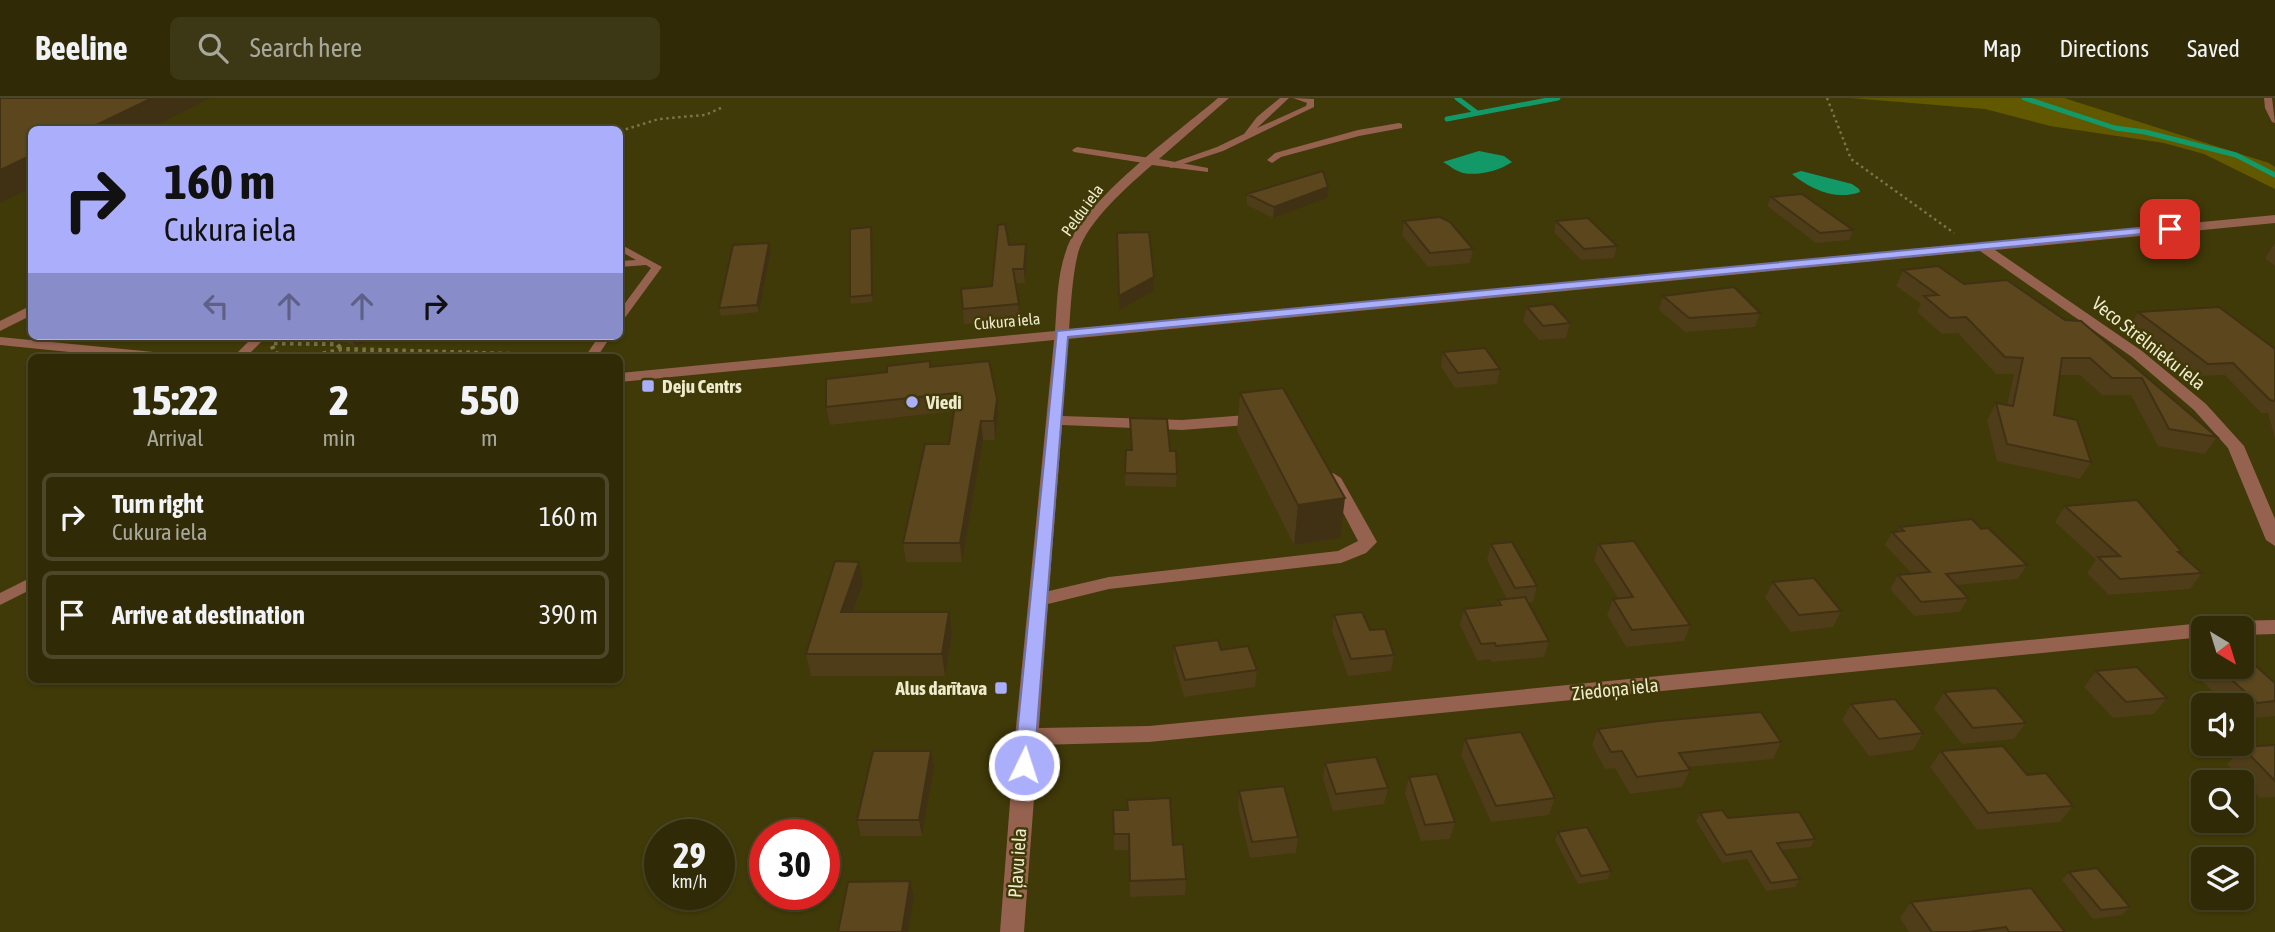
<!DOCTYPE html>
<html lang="en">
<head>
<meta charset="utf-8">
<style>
	body { margin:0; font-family:"Asap Condensed",sans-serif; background:#3c3714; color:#f1f3f6; height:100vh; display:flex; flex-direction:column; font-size:26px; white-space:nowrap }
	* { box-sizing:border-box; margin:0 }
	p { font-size:23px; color:#a8a79b }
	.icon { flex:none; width:38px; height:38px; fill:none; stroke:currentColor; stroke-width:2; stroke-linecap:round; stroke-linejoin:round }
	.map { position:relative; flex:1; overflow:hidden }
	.sheet { position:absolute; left:28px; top:256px; width:595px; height:329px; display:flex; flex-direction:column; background:#302b06; border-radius:10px; box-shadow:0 2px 5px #0004,0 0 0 2px #4b4728 }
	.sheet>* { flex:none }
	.guide { position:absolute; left:28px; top:28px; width:595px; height:214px; border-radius:10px; box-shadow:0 2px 5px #0004,0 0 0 2px #4b4728; background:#abaffb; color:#111; overflow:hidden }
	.needle { width:46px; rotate:142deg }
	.tools { position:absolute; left:2191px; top:518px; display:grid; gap:14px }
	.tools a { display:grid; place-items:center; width:63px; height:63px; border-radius:10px; background:#302b06; box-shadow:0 2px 5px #0004,0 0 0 2px #4b4728; font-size:35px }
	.speed { position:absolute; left:644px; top:721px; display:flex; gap:14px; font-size:35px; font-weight:700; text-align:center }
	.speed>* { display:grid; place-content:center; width:91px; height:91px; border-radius:50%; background:#302b06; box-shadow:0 2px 5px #0004,0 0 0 2px #4b4728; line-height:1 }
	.speed small { font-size:18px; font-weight:400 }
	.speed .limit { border:10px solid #d22; background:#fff; color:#111 }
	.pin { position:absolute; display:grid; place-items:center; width:60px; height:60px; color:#fff; margin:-30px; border-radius:14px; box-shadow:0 4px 10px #0006 }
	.me { position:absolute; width:77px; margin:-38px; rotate:4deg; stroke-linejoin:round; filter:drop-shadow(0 0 5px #0008) }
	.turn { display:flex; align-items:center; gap:24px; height:147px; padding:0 21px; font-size:32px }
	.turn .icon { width:91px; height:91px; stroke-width:2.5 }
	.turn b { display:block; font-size:49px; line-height:60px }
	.lanes { display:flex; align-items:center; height:66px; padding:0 21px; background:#0003; justify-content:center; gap:35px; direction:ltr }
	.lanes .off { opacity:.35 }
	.eta { display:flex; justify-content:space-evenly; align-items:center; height:119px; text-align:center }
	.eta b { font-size:42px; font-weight:800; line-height:49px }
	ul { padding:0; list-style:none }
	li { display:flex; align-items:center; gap:21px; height:88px; margin:0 14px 10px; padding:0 7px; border:4px solid #4b4728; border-radius:10px }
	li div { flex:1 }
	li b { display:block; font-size:26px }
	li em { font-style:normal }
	header { display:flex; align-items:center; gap:42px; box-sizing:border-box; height:98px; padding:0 35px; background:#302b06; border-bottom:2px solid #4b4728 }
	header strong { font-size:33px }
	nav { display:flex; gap:38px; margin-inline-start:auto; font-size:24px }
	.search { width:490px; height:63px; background:#3c3714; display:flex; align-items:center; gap:18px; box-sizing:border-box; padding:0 24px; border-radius:10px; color:#a8a79b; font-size:26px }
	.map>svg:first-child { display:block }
	.green { fill:#625800 }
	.water { fill:#139868 }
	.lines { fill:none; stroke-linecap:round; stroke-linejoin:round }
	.stream { stroke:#139868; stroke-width:5 }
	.path-far1 { stroke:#7a7449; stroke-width:2.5; stroke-dasharray:2.5 3.5; stroke-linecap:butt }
	.path { stroke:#7a7449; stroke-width:4.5; stroke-dasharray:3.5 4.5; stroke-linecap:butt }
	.lane { fill:#95624f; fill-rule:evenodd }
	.street { fill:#95624f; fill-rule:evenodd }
	.wall { fill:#4f3c19 }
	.shaded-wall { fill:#403114 }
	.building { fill:#5c461d; stroke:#403114; stroke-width:2 }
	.route { fill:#abaffb; stroke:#6f72a3; stroke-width:2 }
	.poi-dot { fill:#abaffb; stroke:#403908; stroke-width:2.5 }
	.labels { text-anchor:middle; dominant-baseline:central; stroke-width:5; stroke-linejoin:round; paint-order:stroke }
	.far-street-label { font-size:16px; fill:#eeebcc; stroke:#403908 }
	.street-label { font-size:19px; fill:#eeebcc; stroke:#403908 }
	.poi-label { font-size:19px; font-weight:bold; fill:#eeebcc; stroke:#403908; text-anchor:start }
</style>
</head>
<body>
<header>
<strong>Beeline</strong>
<div class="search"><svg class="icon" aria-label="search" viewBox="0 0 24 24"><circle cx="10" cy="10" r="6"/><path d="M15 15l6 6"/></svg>Search here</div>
<nav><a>Map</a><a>Directions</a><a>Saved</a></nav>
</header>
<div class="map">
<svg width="2275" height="834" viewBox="0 0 2275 834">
	<rect width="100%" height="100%" fill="#403908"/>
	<!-- green -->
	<path class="green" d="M1851 0H2064L2269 65 2275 69V91L2204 56 2164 45 2050 28 1985 11Z"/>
	<!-- water -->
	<path class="water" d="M1479 53 1504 58 1512 64C1499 73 1478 78 1463 75 1455 73 1449 67 1443 64Z
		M1801 73 1852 86 1859 91 1860 94C1836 103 1810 91 1792 76Z"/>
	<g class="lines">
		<!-- stream -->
		<path class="stream" d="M1457 0 1477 15
			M2024 0 2115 30 2145 34 2236 57 2275 77
			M1447 21 1558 0"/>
		<!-- path-far1 -->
		<path class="path-far1" d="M1827 0 1851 61 1954 135
			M620 33 659 21 705 17 721 10"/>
		<!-- path -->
		<path class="path" d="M274 245 337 246 341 251
			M272 248 275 255C298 261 319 258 341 251L509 256 519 259"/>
		<!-- lane -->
		<path class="lane" d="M1280 0H1289L1257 30 1306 8 1307 5 1293 0 1314 1V9L1223 53 1171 70 1166 67 1217 49 1244 36 1257 19Z
			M2264 0H2272L2275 25 2272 24 2265 10Z
			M1399 25 1402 26V30L1359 38 1281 59 1272 65 1267 62 1275 55 1358 32Z
			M1077 49 1150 60 1155 63 1150 66 1074 54 1072 52Z
			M620 146 662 169 624 221 620 222V212L651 170 646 167 620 169V163L636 162 620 153Z
			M254 238H267L246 259H233Z
			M599 238H611L597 259H585Z
			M32 479V491L0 507V495Z"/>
		<!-- street -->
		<path class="street" d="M1218 0H1229L1159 61 1208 70V74L1152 67C1128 88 1087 123 1078 155 1072 180 1071 206 1069 232L2275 117V125L1995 152 2142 253 2206 306 2244 348 2275 421V448L2266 442 2228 350 2194 312 2132 259 1980 153 1068 241 1062 318 1182 322 1260 316 1268 321 1260 326 1182 332 1062 327 1049 493 1109 479 1338 453 1358 443 1325 380 1333 375 1341 380 1377 444 1366 455 1341 465 1109 491 1048 506 1039 630 1149 628 2203 525 2212 530H2203V539L1149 644 1038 647 1024 834H1000L1015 639 1054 242 620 284V275L1055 233C1057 207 1057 178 1066 153 1082 103 1177 35 1218 0Z
			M32 207V217L0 233V223Z
			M0 239 164 255 171 259H119L0 247Z
			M2275 522V536L2242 537V530H2219L2222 525 2229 523Z"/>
	</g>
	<!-- wall -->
	<path class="wall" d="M1247 96 1327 100 1273 120 1247 107Z
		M1771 99 1853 132 1849 142 1816 145 1767 108Z
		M1404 123 1473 151 1470 165 1428 169 1402 137Z
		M1556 123 1617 148 1614 160 1581 162 1554 134Z
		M871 129 872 136 873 204 851 206 850 199Z
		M769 145 771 152 759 214 721 218 719 210Z
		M2274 146H2275V168L2265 160Z
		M1009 147 1027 160 1025 185H1015L1020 221 964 226 961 191 992 188Z
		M1903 172 1964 186 2065 222 2081 223 2217 339 2205 356 2158 348 2131 297H2102L2080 277H2060L2054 317 2091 364 2080 381 1997 363 1987 322 1996 305 2007 307 2014 276H1996L1958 235 1942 236 1917 214 1921 206 1896 188Z
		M1663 198 1760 215 1755 229 1685 234 1659 212Z
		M1527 209 1570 225 1566 240 1539 242 1523 223Z
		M2138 214 2275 251V341L2268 315H2261L2225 277 2200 278 2131 226Z
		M288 238H520L514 244 370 238 364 245 355 248 345 244 290 242Z
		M1443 254 1500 271 1497 286 1455 290 1441 269Z
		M930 269 998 319 995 342H983L962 464H906L903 445 949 346 954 313 830 327 826 309Z
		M1240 295 1340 440 1294 447 1237 333Z
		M1130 320 1170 353 1177 376 1176 389 1125 388 1126 352H1131Z
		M2065 408 2182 454 2181 456 2202 475 2190 491 2109 497 2087 475 2096 462 2055 424Z
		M1900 429 1981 431 2027 467 2018 481 1957 487 1968 500 1960 514 1914 518 1890 491 1898 477 1912 476 1885 447 1892 434 1898 433Z
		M1491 446 1537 488 1533 504 1528 505 1549 543 1544 559 1492 564 1490 561 1477 563 1460 527 1464 511 1496 508 1498 502 1507 501 1487 462Z
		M1599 446 1690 527 1684 543 1626 549 1607 517 1613 501 1618 500 1594 462Z
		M1773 484 1841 513 1833 529 1791 534 1765 500Z
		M863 485 853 514 952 536 945 578H811L806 556Z
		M1334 517 1370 532 1394 557 1391 573 1348 578 1332 533Z
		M1174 548 1221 552 1257 572 1255 589 1184 599 1174 564Z
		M2211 569H2242L2275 585V618L2242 621V607H2227L2200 581Z
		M2096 573 2167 600 2154 616 2113 620 2084 589Z
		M1944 594 2026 625 2014 641 1962 646 1934 611Z
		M1851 606 1923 635 1913 652 1869 658 1842 622Z
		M1598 631 1781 644 1773 661 1688 669 1690 672 1682 689 1630 696 1615 670 1605 671 1592 647Z
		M1465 641 1555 700 1549 717 1491 724 1461 657Z
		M2275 647V699L2260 700 2227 666 2242 649Z
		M1941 653 2027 677 2073 708 2060 724 1977 732 1930 669Z
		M1325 665 1388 690 1384 706 1333 713 1323 681Z
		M934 669 922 738H861L857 722Z
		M1409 679 1455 724 1450 741 1421 743 1405 695Z
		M1239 693 1298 739 1296 755 1250 760 1238 710Z
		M1113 712 1173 747 1186 781 1185 797 1130 799 1129 752H1114Z
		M1700 715 1815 741 1811 749 1782 752 1800 781 1795 789 1766 793 1747 761 1722 765 1696 723Z
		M1558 734 1611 773 1608 781 1578 786 1555 742Z
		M2069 774 2130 809 2122 817 2093 821 2062 782Z
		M1911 804 2065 834H1909L1900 820Z"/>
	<!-- shaded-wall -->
	<path class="shaded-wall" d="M152 0H210L147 32H86Z
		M32 57V89L0 105V72Z
		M1328 89 1327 100 1273 120 1274 109Z
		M871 129 872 136 873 204 872 197Z
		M769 145 771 152 759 214 757 207Z
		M1026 146 1027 160 1025 185 1024 171Z
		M1154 179 1153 193 1119 212V198Z
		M350 238H370L364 245 355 248Z
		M512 238H520L514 244Z
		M997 301 998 319 995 342 994 323Z
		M981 323 983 342 962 464 960 445Z
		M1345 400 1340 440 1294 447 1298 407Z
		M859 464 863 485 845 536 841 514Z
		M949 514 952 536 945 578 942 556Z
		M931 653 934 669 922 738 919 722Z
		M910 783 914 799 908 834H902Z"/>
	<!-- building -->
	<path class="building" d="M0 0H152L86 32H32V57L0 72Z
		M1323 73 1328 89 1274 109 1247 96Z
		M1802 96 1853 132 1820 135 1771 99Z
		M1440 119 1450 124 1473 151 1430 155 1404 123Z
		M1588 120 1617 148 1584 151 1556 123Z
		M1005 126 1009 147 1026 146 1024 171H1013L1019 206 963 211 961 191 992 188 998 127Z
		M871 129 872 197 850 199V131Z
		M1149 134 1154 179 1119 198 1117 135Z
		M769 145 757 207 719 210 733 147Z
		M1938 168 1964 186 2007 182 2065 222 2081 223 2217 339 2169 331 2142 280H2112L2090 260H2062L2054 317 2077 322 2091 364 2007 346 1996 305 2013 308 2023 260 2005 259 1966 219 1950 220 1924 198 1938 197 1903 172Z
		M1734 189 1760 215 1689 220 1663 198Z
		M1553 206 1570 225 1543 228 1527 209Z
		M2219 209 2275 251V303L2270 302 2233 265 2208 266 2138 214Z
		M1485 250 1500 271 1458 275 1443 254Z
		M930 263V269L989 263 997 301 994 323H981L960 445H903L925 346H949L957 295 826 309V281L887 274V268Z
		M1283 290 1345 400 1298 407 1240 295Z
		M1130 320 1167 321 1170 353H1176L1177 376 1125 375 1126 352H1132Z
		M2137 402 2182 454H2178L2202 475 2120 481 2098 459 2120 458 2065 408Z
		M1972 421 1981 431 1988 430 2027 467 1946 476 1968 500 1921 504 1898 477 1930 474 1892 434 1904 433 1900 429Z
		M1634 443 1690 527 1632 532 1613 501 1633 499 1599 446Z
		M1512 444 1537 488 1515 490 1491 446Z
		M835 463 859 464 841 514H949L942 556H806Z
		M1814 480 1841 513 1799 517 1773 484Z
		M1525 499 1549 543 1496 548 1495 545 1481 546 1464 511 1501 507 1498 502Z
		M1362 514 1370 532 1385 531 1394 557 1351 561 1334 517Z
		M1218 542 1221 552 1248 548 1257 572 1185 582 1174 548Z
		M2242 562H2249L2275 585V603L2257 605 2218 569H2242Z
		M2137 569 2167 600 2126 604 2096 573Z
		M1996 590 2026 625 1973 630 1944 594Z
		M1895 601 1923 635 1879 641 1851 606Z
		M1761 614 1781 644 1679 655 1690 672 1637 679 1622 653 1611 654 1598 631 1659 623Z
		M1521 634 1555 700 1496 708 1465 641Z
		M2275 647V683L2242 649Z
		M2003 648 2027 677 2046 675 2073 708 1988 715 1941 653Z
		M873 653H931L919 722H857Z
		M1376 659 1388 690 1336 696 1325 665Z
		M1437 676 1455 724 1425 727 1409 679Z
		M1284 688 1298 739 1252 744 1239 693Z
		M1170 700 1173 747 1183 746 1186 781 1130 783 1129 736H1114L1113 712H1128L1127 702Z
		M1722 712 1728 720 1799 714 1815 741 1777 745 1800 781 1771 785 1751 753 1726 757 1700 715Z
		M1587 729 1611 773 1581 778 1558 734Z
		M2097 770 2130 809 2101 812 2069 774Z
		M910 783 902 834H838L848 784Z
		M2031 790 2065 834H2009L2006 829 1968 834H1932L1911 804Z"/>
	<!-- route -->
	<path class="route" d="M2170 127 2174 128V133L1068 239 1034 667 1031 673 1024 675 1017 673 1014 667 1057 233Z"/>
	<!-- markers -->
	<g class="poi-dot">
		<rect x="641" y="281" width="14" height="14" rx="3.5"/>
		<circle cx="912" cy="304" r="7"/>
		<rect x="994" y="583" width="14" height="14" rx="3.5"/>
	</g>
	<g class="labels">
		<!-- far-street labels -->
		<g class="far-street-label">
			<text transform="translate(1082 112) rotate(-54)">Peldu iela</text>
			<text transform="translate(1007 223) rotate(-5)">Cukura iela</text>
		</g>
		<!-- street labels -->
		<g class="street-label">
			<text transform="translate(2149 245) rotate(38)">Veco Strēlnieku iela</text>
			<text transform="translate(1615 591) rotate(-6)">Ziedoņa iela</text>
			<text transform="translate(1017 765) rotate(-86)">Pļavu iela</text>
		</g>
		<!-- poi labels -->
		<g class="poi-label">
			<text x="662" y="288">Deju Centrs</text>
			<text x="926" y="304">Viedi</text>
			<text x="987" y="590" text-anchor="end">Alus darītava</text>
		</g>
	</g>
</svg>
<div class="tools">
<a><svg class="needle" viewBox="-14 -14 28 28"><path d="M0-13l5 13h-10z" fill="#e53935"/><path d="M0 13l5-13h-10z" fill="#a8a79b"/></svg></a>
<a><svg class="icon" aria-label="sound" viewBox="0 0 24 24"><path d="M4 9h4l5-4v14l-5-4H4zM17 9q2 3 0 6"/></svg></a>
<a><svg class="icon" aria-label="search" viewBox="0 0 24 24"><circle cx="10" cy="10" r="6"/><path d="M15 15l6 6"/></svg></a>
<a><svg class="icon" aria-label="layers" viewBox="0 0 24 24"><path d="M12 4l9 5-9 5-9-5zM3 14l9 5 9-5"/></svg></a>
</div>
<div class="speed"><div>29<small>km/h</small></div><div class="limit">30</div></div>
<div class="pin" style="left:2170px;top:131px;background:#d93025"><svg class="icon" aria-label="arrive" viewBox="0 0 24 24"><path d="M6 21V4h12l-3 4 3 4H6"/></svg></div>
<svg class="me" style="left:1024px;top:667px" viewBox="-20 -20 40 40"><circle r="17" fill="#abaffb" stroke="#fff" stroke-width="3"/><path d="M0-11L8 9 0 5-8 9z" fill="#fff"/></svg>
<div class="guide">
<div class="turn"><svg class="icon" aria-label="right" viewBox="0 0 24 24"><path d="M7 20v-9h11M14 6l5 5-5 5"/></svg><div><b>160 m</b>Cukura iela</div></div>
<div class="lanes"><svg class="icon off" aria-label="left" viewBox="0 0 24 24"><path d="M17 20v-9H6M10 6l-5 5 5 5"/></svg><svg class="icon off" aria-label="ahead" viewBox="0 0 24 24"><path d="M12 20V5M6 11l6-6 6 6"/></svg><svg class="icon off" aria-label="ahead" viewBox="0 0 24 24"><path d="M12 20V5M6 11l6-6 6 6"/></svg><svg class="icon" aria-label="right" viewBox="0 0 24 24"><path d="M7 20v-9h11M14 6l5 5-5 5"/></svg></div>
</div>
<section class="sheet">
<div class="eta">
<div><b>15:22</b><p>Arrival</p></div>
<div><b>2</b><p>min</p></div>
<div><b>550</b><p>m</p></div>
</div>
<ul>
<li><svg class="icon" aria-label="right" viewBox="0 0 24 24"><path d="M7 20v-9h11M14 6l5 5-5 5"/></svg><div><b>Turn right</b><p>Cukura iela</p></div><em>160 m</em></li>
<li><svg class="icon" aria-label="arrive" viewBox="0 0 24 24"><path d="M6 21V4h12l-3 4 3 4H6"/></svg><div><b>Arrive at destination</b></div><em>390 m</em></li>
</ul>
</section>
</div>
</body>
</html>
